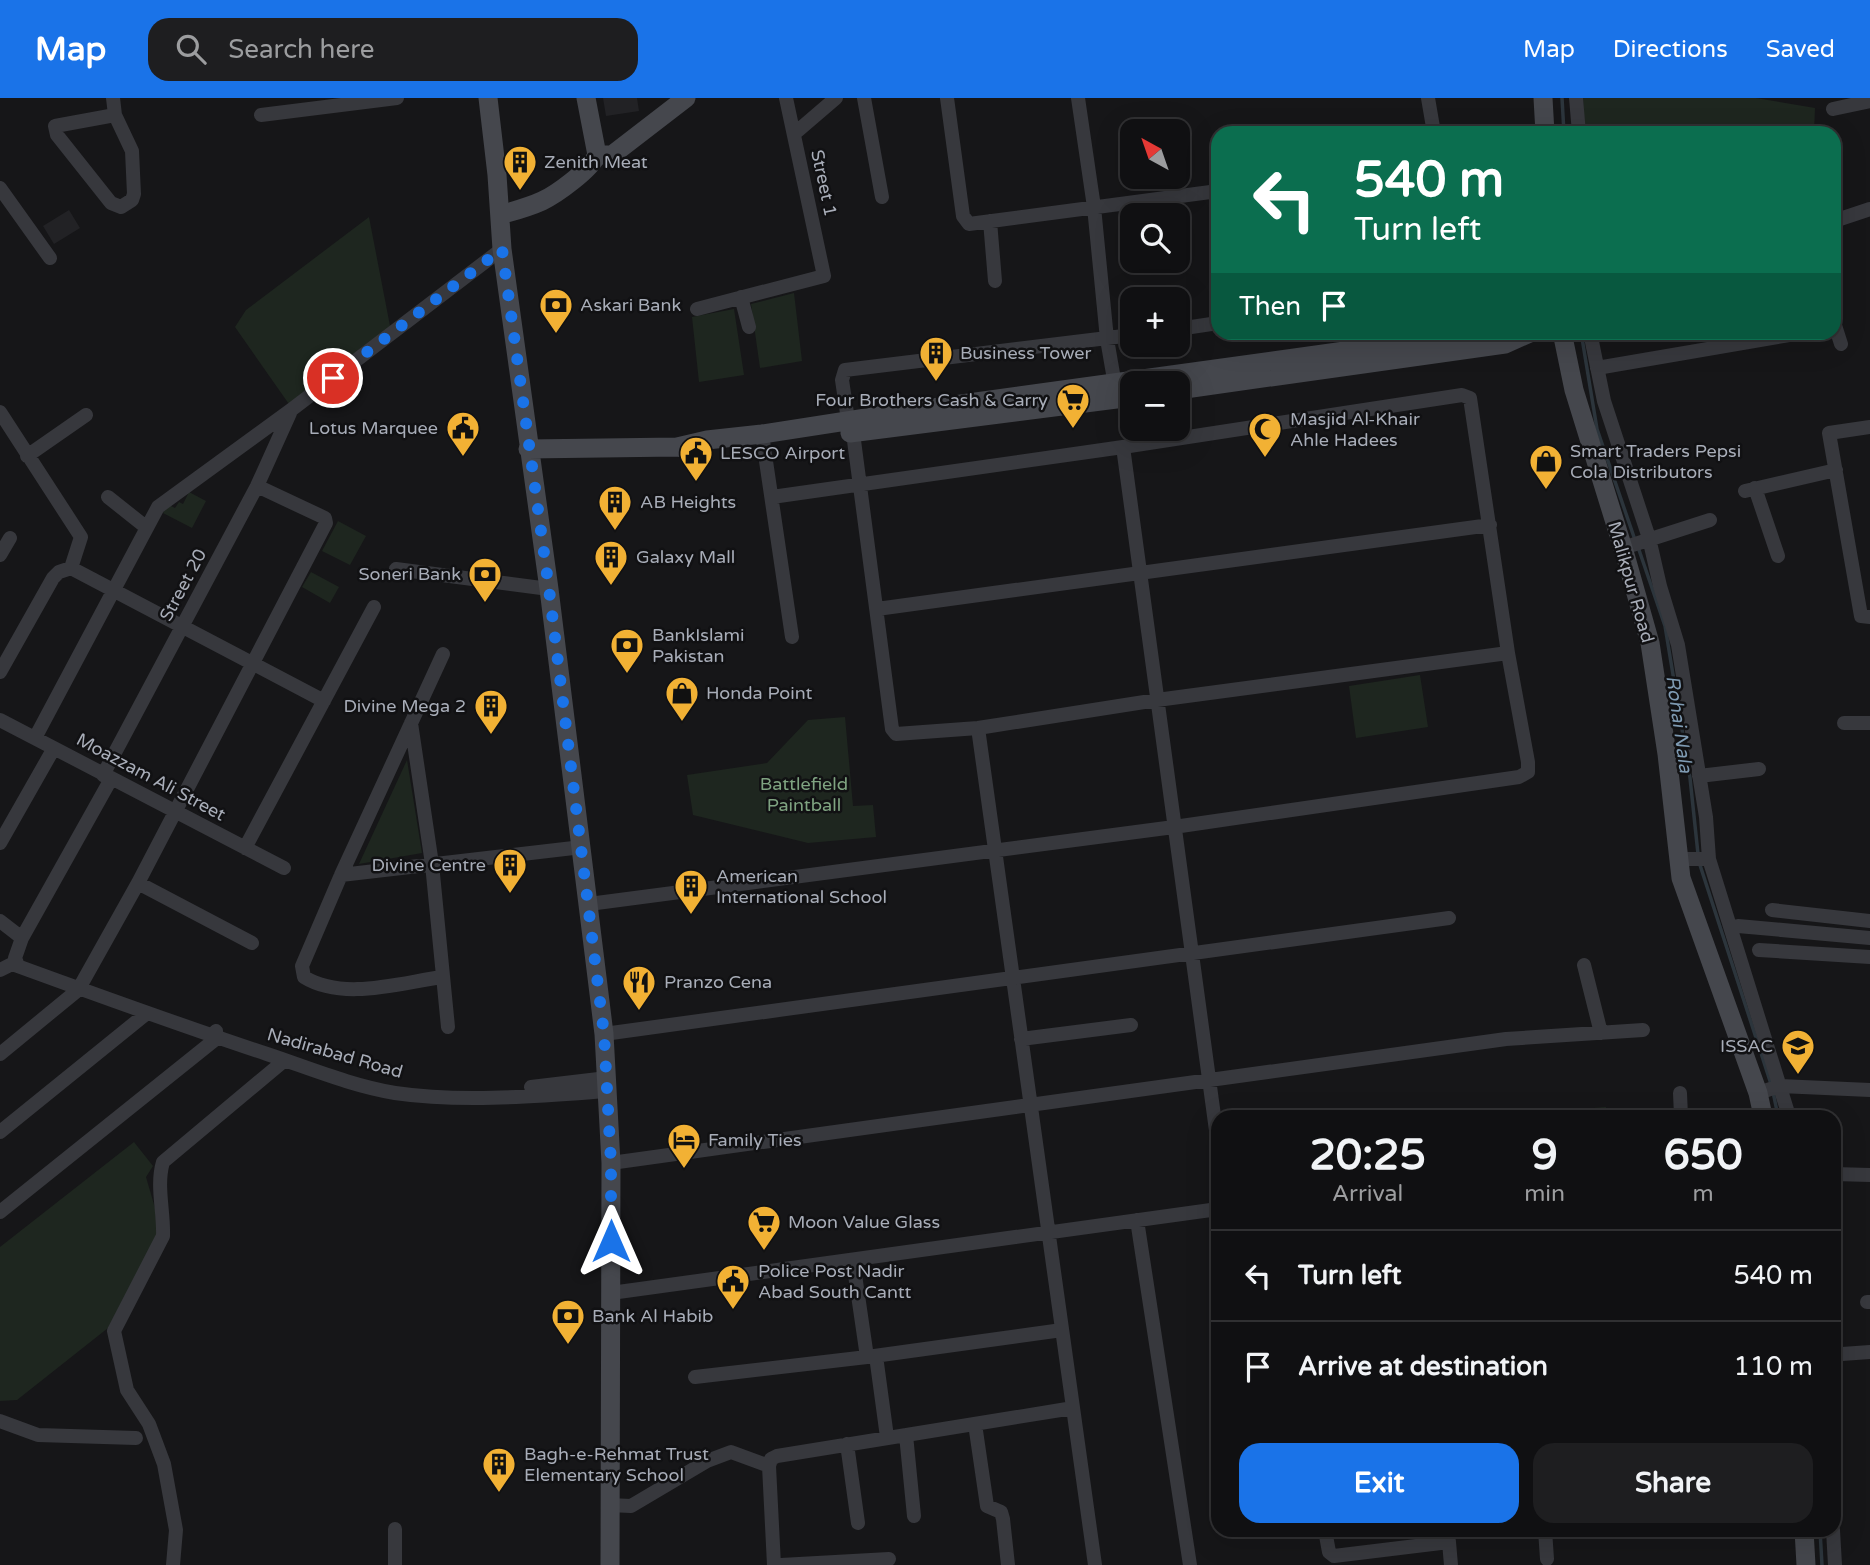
<!DOCTYPE html>
<html lang="en">
<head>
<meta charset="utf-8">
<style>
	body { margin:0; font-family:"Varela Round",sans-serif; background:#1e1e20; color:#f1f3f6; height:100vh; display:flex; flex-direction:column; font-size:26px; white-space:nowrap }
	* { box-sizing:border-box; margin:0 }
	p { font-size:23px; color:#9c9d9f }
	.icon { flex:none; width:38px; height:38px; fill:none; stroke:currentColor; stroke-width:2; stroke-linecap:round; stroke-linejoin:round }
	.map { position:relative; flex:1; overflow:hidden }
	.side { position:absolute; left:1211px; top:1012px; width:630px; height:427px; display:flex; flex-direction:column; background:#101012; border-radius:21px; box-shadow:0 7px 28px #0002,0 0 0 2px #303032 }
	.side>* { flex:none }
	.hud { position:absolute; left:1211px; top:28px; width:630px; height:214px; border-radius:21px; box-shadow:0 7px 28px #0002,0 0 0 2px #303032; background:#0b6e4f; color:#fff; overflow:hidden }
	.needle { width:46px; rotate:320deg }
	.tools { position:absolute; left:1120px; top:21px; display:grid; gap:14px }
	.tools a { display:grid; place-items:center; width:70px; height:70px; border-radius:14px; background:#101012; box-shadow:0 7px 28px #0002,0 0 0 2px #303032; font-size:35px }
	.pin { position:absolute; display:grid; place-items:center; width:60px; height:60px; color:#fff; margin:-30px; border:4px solid #fff; border-radius:50%; box-shadow:0 2px 7px #0007 }
	.me { position:absolute; width:77px; margin:-38px; rotate:0deg; stroke-linejoin:round; filter:drop-shadow(0 0 5px #0008) }
	.turn { display:flex; align-items:center; gap:24px; height:147px; padding:0 28px; font-size:32px }
	.turn .icon { width:91px; height:91px; stroke-width:2.5 }
	.turn b { display:block; font-size:49px; line-height:60px }
	.then { display:flex; align-items:center; height:66px; padding:0 28px; background:#0003; gap:14px; font-size:26px }
	.eta { display:flex; justify-content:space-evenly; align-items:center; height:119px; text-align:center }
	.eta b { font-size:42px; font-weight:700; line-height:49px }
	.primary-button { display:flex; gap:14px; margin-top:auto; padding:14px 28px }
	.primary-button a { flex:1; height:80px; border-radius:21px; background:#1a73e8; color:#fff; font-size:28px; font-weight:700; line-height:80px; text-align:center }
	.primary-button a+a { background:#1e1e20; color:#f1f3f6 }
	ul { padding:0; list-style:none }
	li { display:flex; align-items:center; gap:21px; height:91px; padding:0 28px; border-top:2px solid #303032 }
	li div { flex:1 }
	li b { display:block; font-size:26px }
	li em { font-style:normal }
	header { display:flex; align-items:center; gap:42px; box-sizing:border-box; height:98px; padding:0 35px; background:#1a73e8; color:#fff }
	header strong { font-size:33px }
	nav { display:flex; gap:38px; margin-inline-start:auto; font-size:24px }
	.search { width:490px; height:63px; background:#1e1e20; display:flex; align-items:center; gap:18px; box-sizing:border-box; padding:0 24px; border-radius:21px; color:#9c9d9f; font-size:26px }
	.map>svg:first-child { display:block }
	.built { fill:#222225 }
	.green { fill:#1e261f }
	.lines { fill:none; stroke-linecap:round; stroke-linejoin:round }
	.stream { stroke:#2c353c; stroke-width:3.5 }
	.street { stroke:#37383d; stroke-width:14 }
	.secondary { stroke:#45474d; stroke-width:19 }
	.route { stroke:#1a73e8; stroke-width:12; stroke-dasharray:0 21.6 }
	.labels { text-anchor:middle; dominant-baseline:central; stroke-width:5; stroke-linejoin:round; paint-order:stroke }
	.poi-label { font-size:18px; fill:#a8adb8; stroke:#111113; text-anchor:start }
	.street-label { font-size:18px; fill:#a8adb8; stroke:#111113 }
	.park-label { font-size:18px; fill:#7fa381; stroke:#111113 }
	.water-label { font-size:19px; font-style:italic; fill:#7f9bb3; stroke:#111113 }
</style>
</head>
<body>
<header>
<strong>Map</strong>
<div class="search"><svg class="icon" aria-label="search" viewBox="0 0 24 24"><circle cx="10" cy="10" r="6"/><path d="M15 15l6 6"/></svg>Search here</div>
<nav><a>Map</a><a>Directions</a><a>Saved</a></nav>
</header>
<div class="map">
<svg width="1870" height="1467" viewBox="0 0 1870 1467">
	<rect width="100%" height="100%" fill="#161618"/>
	<!-- built -->
	<path class="built" d="M603 0H637L639 13 606 18Z
		M69 112 80 130 54 146 43 128Z"/>
	<!-- green -->
	<path class="green" d="M1583 0H1756L1815 10 1814 35H1585Z
		M369 119 391 233 291 309 235 229 246 212Z
		M794 195 802 263 760 270 751 206Z
		M734 211 744 277 699 284 692 219Z
		M189 394 206 403 192 430 163 415 167 406 175 410 179 404 183 406Z
		M338 423 366 438 350 467 322 453Z
		M311 474 339 489 330 505 302 489Z
		M1420 577 1428 629 1356 640 1349 588Z
		M845 619 853 708 873 707 876 739 808 745 693 717 687 677 767 665 808 622Z
		M407 662 422 755 359 766Z
		M1606 1009 1607 1018H1495Z
		M134 1044 153 1068 146 1079 155 1110 158 1140 108 1230 17 1302 0 1303V1149Z"/>
	<g class="lines">
		<!-- stream -->
		<path class="stream" d="M1562 0 1564 35
			M1581 234 1597 331 1635 442
			M1638 449 1665 528 1690 680 1698 756
			M1699 764 1771 986
			M1773 994 1778 1018
			M1820 1432 1822 1467"/>
		<!-- street -->
		<path class="street" d="M113 0 115 17 132 53 134 96 132 102 121 109 111 105 57 37 55 28 115 17
			M864 0 882 99
			M947 0 963 118 969 126 1218 93
			M1078 0 1094 109 1107 241 1116 293
			M1428 0 1434 35
			M1576 0 1579 35
			M1833 11 1870 3
			M261 17 397 0
			M794 36 836 0
			M0 90 50 160
			M990 123 995 183
			M1834 123 1870 111
			M741 199 749 229
			M697 211 824 178 786 0
			M1834 224 1841 246
			M1178 231 1218 225
			M1590 234 1604 303 1649 440 1660 488 1678 547 1706 719 1709 761 1789 1018
			M1597 270 1789 237
			M0 314 81 439 71 470
			M848 322 842 282 845 272 1132 237
			M1870 329 1829 335 1861 518 1870 519
			M853 335 892 631 896 636 978 630 1157 602 1508 555
			M762 336 792 539
			M1123 349 1218 1047
			M27 358 86 317
			M1755 390 1778 458
			M1745 393 1836 372
			M108 399 147 430
			M1623 450 1710 422
			M0 457 10 440
			M396 471 549 491
			M877 511 1490 427
			M0 574 53 480 59 474 71 470 324 603
			M0 622 284 770
			M411 625 432 766 448 929
			M1844 625H1870
			M978 630 1095 1467
			M35 640 158 409 291 312 502 151
			M103 677 257 388 290 315
			M1699 678 1759 671
			M0 745 54 650
			M245 750 374 509
			M1679 761H1709
			M341 777 582 749
			M138 785 252 845
			M589 806 1174 729 1519 679 1528 674V664L1508 555 1470 300 1462 297 1123 349 772 399
			M1772 812 1870 823
			M0 823 22 840 15 860 18 868
			M1738 828 1870 840
			M22 840 111 681
			M1759 852 1870 859
			M1584 867 1601 935
			M0 872 12 866C97 897 182 928 267 956 309 970 352 988 395 995 463 1005 539 998 607 993
			M442 879C399 885 343 903 304 879L302 868 341 777 443 556
			M82 885 138 785 326 425 325 420 257 388
			M604 936 1449 820
			M1021 941 1131 927
			M0 956 78 892
			M531 989 607 980
			M1680 995 1681 1018
			M1758 995 1780 988 1870 992
			M0 1034 147 915
			M611 1065 1506 941 1643 932
			M1834 1076 1870 1077
			M0 1114 217 940 216 933
			M1137 1122 1190 1467
			M853 1163 867 1259
			M611 1195 1218 1111
			M1867 1204H1870
			M1842 1256 1870 1254
			M876 1258 887 1339
			M695 1279 867 1259 1062 1232
			M0 1323 38 1337 136 1340
			M975 1326 987 1408 1001 1414 1003 1421 1008 1467
			M906 1337 914 1418
			M847 1346 858 1425
			M609 1407 631 1408 707 1363 731 1354 769 1368
			M1325 1432 1329 1454 1334 1458 1449 1444 1447 1432
			M1545 1432 1547 1461
			M1833 1432 1835 1467
			M1449 1444 1451 1467
			M173 1467 176 1432 164 1366 149 1326 127 1292 114 1233 163 1138C164 1113 156 1088 163 1064L285 962
			M395 1467V1431
			M774 1467 769 1368 771 1361 777 1358 1073 1310
			M781 1467 889 1461"/>
		<!-- secondary -->
		<path class="secondary" d="M488 0 497 77 502 151 549 491 604 936 611 1065 610 1467
			M586 0 597 57
			M1543 0 1545 35
			M500 117C514 113 529 109 542 103 557 96 591 71 597 57H612L686 0
			M1562 234 1574 292 1626 460 1650 545 1667 656 1681 780 1758 995 1763 1018
			M1178 292 1505 246 1532 234
			M850 335 1132 299
			M677 349 707 342 762 336 911 313 1481 234
			M528 351 677 349 688 351
			M1804 1432 1806 1467"/>
	</g>
	<g class="lines">
		<!-- route -->
		<path class="route" d="M333 280 502 151 549 491 604 936 611 1065V1143"/>
	</g>
	<!-- icons -->
	<defs>
		<symbol id="building-pin" viewBox="-11 -11 22 30"><path d="M0 17L-7.5 6A9.5 9.5 0 1 1 7.5 6Z" fill="#f2b134" stroke="#111113"/><path d="M-4-6H4V6H1V3H-1V6H-4ZM-2.5-4.3h1.7v1.8h-1.7ZM.8-4.3h1.7v1.8H.8ZM-2.5-1h1.7V.8h-1.7ZM.8-1h1.7V.8H.8Z" fill="#111"/></symbol>
		<symbol id="bank-pin" viewBox="-11 -11 22 30"><path d="M0 17L-7.5 6A9.5 9.5 0 1 1 7.5 6Z" fill="#f2b134" stroke="#111113"/><path d="M-6-4H6V4H-6ZM0-2.3a2.3 2.3 0 1 0 0 4.6a2.3 2.3 0 1 0 0-4.6Z" fill="#111"/></symbol>
		<symbol id="supermarket-pin" viewBox="-11 -11 22 30"><path d="M0 17L-7.5 6A9.5 9.5 0 1 1 7.5 6Z" fill="#f2b134" stroke="#111113"/><path d="M-6-5.5h2.5l.6 2H6L4.5 2H-2.5L-4.4-4H-6ZM-1.5 3.2a1.3 1.3 0 1 0 .1 0ZM3 3.2a1.3 1.3 0 1 0 .1 0Z" fill="#111"/></symbol>
		<symbol id="civic-pin" viewBox="-11 -11 22 30"><path d="M0 17L-7.5 6A9.5 9.5 0 1 1 7.5 6Z" fill="#f2b134" stroke="#111113"/><path d="M-.6-6.5H3V-4.5H.6V-3L4-1V1h2V6H-6V1h2V-1L-.6-3ZM-1.2 2.5V6h2.4V2.5Z" fill="#111"/></symbol>
		<symbol id="mosque-pin" viewBox="-11 -11 22 30"><path d="M0 17L-7.5 6A9.5 9.5 0 1 1 7.5 6Z" fill="#f2b134" stroke="#111113"/><path d="M3.5-4.9A6 6 0 1 0 3.5 4.9A5 5 0 1 1 3.5-4.9Z" fill="#111"/></symbol>
		<symbol id="shop-pin" viewBox="-11 -11 22 30"><path d="M0 17L-7.5 6A9.5 9.5 0 1 1 7.5 6Z" fill="#f2b134" stroke="#111113"/><path d="M-5-2.5h2.3a2.7 3.5 0 0 1 5.4 0H5L5.5 6h-11ZM-1.5-2.5h3a1.5 2.3 0 0 0-3 0Z" fill="#111"/></symbol>
		<symbol id="restaurant-pin" viewBox="-11 -11 22 30"><path d="M0 17L-7.5 6A9.5 9.5 0 1 1 7.5 6Z" fill="#f2b134" stroke="#111113"/><path d="M-5-6h1v4h1v-4h1v4h1v-4h1v5L-1.5 .5V6h-2V.5L-5-1ZM5-6V6H3V1.5H1.5Q1.5-4 5-6Z" fill="#111"/></symbol>
		<symbol id="school-pin" viewBox="-11 -11 22 30"><path d="M0 17L-7.5 6A9.5 9.5 0 1 1 7.5 6Z" fill="#f2b134" stroke="#111113"/><path d="M0-5L7-2L0 1L-7-2ZM-4 1L0 2.5L4 1V4Q0 6-4 4Z" fill="#111"/></symbol>
		<symbol id="hotel-pin" viewBox="-11 -11 22 30"><path d="M0 17L-7.5 6A9.5 9.5 0 1 1 7.5 6Z" fill="#f2b134" stroke="#111113"/><path d="M-6-4.5h1.5V1H6V5H4.5V3h-9V5H-6ZM-4 0a1.8 1.8 0 1 1 3.6 0ZM.5 0V-2.5h3Q6-2.5 6 0Z" fill="#111"/></symbol>
	</defs>
	<g fill-rule="evenodd">
		<use href="#building-pin" x="501" y="45" width="38" height="52"/>
		<use href="#bank-pin" x="537" y="188" width="38" height="52"/>
		<use href="#building-pin" x="917" y="236" width="38" height="52"/>
		<use href="#supermarket-pin" x="1054" y="283" width="38" height="52"/>
		<use href="#civic-pin" x="444" y="311" width="38" height="52"/>
		<use href="#mosque-pin" x="1246" y="312" width="38" height="52"/>
		<use href="#civic-pin" x="677" y="336" width="38" height="52"/>
		<use href="#shop-pin" x="1527" y="344" width="38" height="52"/>
		<use href="#building-pin" x="596" y="385" width="38" height="52"/>
		<use href="#building-pin" x="592" y="440" width="38" height="52"/>
		<use href="#bank-pin" x="466" y="457" width="38" height="52"/>
		<use href="#bank-pin" x="608" y="528" width="38" height="52"/>
		<use href="#shop-pin" x="663" y="576" width="38" height="52"/>
		<use href="#building-pin" x="472" y="589" width="38" height="52"/>
		<use href="#building-pin" x="491" y="748" width="38" height="52"/>
		<use href="#building-pin" x="672" y="769" width="38" height="52"/>
		<use href="#restaurant-pin" x="620" y="865" width="38" height="52"/>
		<use href="#school-pin" x="1779" y="929" width="38" height="52"/>
		<use href="#hotel-pin" x="665" y="1023" width="38" height="52"/>
		<use href="#supermarket-pin" x="745" y="1105" width="38" height="52"/>
		<use href="#civic-pin" x="714" y="1164" width="38" height="52"/>
		<use href="#bank-pin" x="549" y="1199" width="38" height="52"/>
		<use href="#building-pin" x="480" y="1347" width="38" height="52"/>
	</g>
	<g class="labels">
		<!-- poi labels -->
		<g class="poi-label">
			<text x="544" y="64">Zenith Meat</text>
			<text x="580" y="207">Askari Bank</text>
			<text x="960" y="255">Business Tower</text>
			<text x="1048" y="302" text-anchor="end">Four Brothers Cash &amp; Carry</text>
			<text x="1290" y="321">Masjid Al-Khair<tspan x="1290" dy="21">Ahle Hadees</tspan></text>
			<text x="438" y="330" text-anchor="end">Lotus Marquee</text>
			<text x="1570" y="353">Smart Traders Pepsi<tspan x="1570" dy="21">Cola Distributors</tspan></text>
			<text x="720" y="355">LESCO Airport</text>
			<text x="640" y="404">AB Heights</text>
			<text x="636" y="459">Galaxy Mall</text>
			<text x="461" y="476" text-anchor="end">Soneri Bank</text>
			<text x="652" y="537">BankIslami<tspan x="652" dy="21">Pakistan</tspan></text>
			<text x="706" y="595">Honda Point</text>
			<text x="466" y="608" text-anchor="end">Divine Mega 2</text>
			<text x="486" y="767" text-anchor="end">Divine Centre</text>
			<text x="716" y="778">American<tspan x="716" dy="21">International School</tspan></text>
			<text x="664" y="884">Pranzo Cena</text>
			<text x="1773" y="948" text-anchor="end">ISSAC</text>
			<text x="708" y="1042">Family Ties</text>
			<text x="788" y="1124">Moon Value Glass</text>
			<text x="758" y="1173">Police Post Nadir<tspan x="758" dy="21">Abad South Cantt</tspan></text>
			<text x="592" y="1218">Bank Al Habib</text>
			<text x="524" y="1356">Bagh-e-Rehmat Trust<tspan x="524" dy="21">Elementary School</tspan></text>
		</g>
		<!-- street labels -->
		<g class="street-label">
			<text transform="translate(824 85) rotate(78)">Street 1</text>
			<text transform="translate(1631 484) rotate(74)">Malikpur Road</text>
			<text transform="translate(183 487) rotate(-62)">Street 20</text>
			<text transform="translate(151 679) rotate(28)">Moazzam Ali Street</text>
			<text transform="translate(335 955) rotate(16)">Nadirabad Road</text>
		</g>
		<!-- park labels -->
		<g class="park-label">
			<text x="804" y="686">Battlefield<tspan x="804" dy="21">Paintball</tspan></text>
		</g>
		<!-- water labels -->
		<g class="water-label">
			<text transform="translate(1679 626) rotate(82)">Rohai Nala</text>
		</g>
	</g>
</svg>
<div class="tools">
<a><svg class="needle" viewBox="-14 -14 28 28"><path d="M0-13l5 13h-10z" fill="#e53935"/><path d="M0 13l5-13h-10z" fill="#9c9d9f"/></svg></a>
<a><svg class="icon" aria-label="search" viewBox="0 0 24 24"><circle cx="10" cy="10" r="6"/><path d="M15 15l6 6"/></svg></a>
<a>+</a>
<a>−</a>
</div>
<div class="pin" style="left:333px;top:280px;background:#d93025"><svg class="icon" aria-label="arrive" viewBox="0 0 24 24"><path d="M6 21V4h12l-3 4 3 4H6"/></svg></div>
<svg class="me" style="left:611px;top:1143px" viewBox="-20 -20 40 40"><path d="M0-17L14 15 0 8-14 15z" fill="#1a73e8" stroke="#fff" stroke-width="4"/></svg>
<div class="hud">
<div class="turn"><svg class="icon" aria-label="left" viewBox="0 0 24 24"><path d="M17 20v-9H6M10 6l-5 5 5 5"/></svg><div><b>540 m</b>Turn left</div></div>
<div class="then">Then<svg class="icon" aria-label="arrive" viewBox="0 0 24 24"><path d="M6 21V4h12l-3 4 3 4H6"/></svg></div>
</div>
<section class="side">
<div class="eta">
<div><b>20:25</b><p>Arrival</p></div>
<div><b>9</b><p>min</p></div>
<div><b>650</b><p>m</p></div>
</div>
<ul>
<li><svg class="icon" aria-label="left" viewBox="0 0 24 24"><path d="M17 20v-9H6M10 6l-5 5 5 5"/></svg><div><b>Turn left</b></div><em>540 m</em></li>
<li><svg class="icon" aria-label="arrive" viewBox="0 0 24 24"><path d="M6 21V4h12l-3 4 3 4H6"/></svg><div><b>Arrive at destination</b></div><em>110 m</em></li>
</ul>
<div class="primary-button"><a>Exit</a><a>Share</a></div>
</section>
</div>
</body>
</html>
